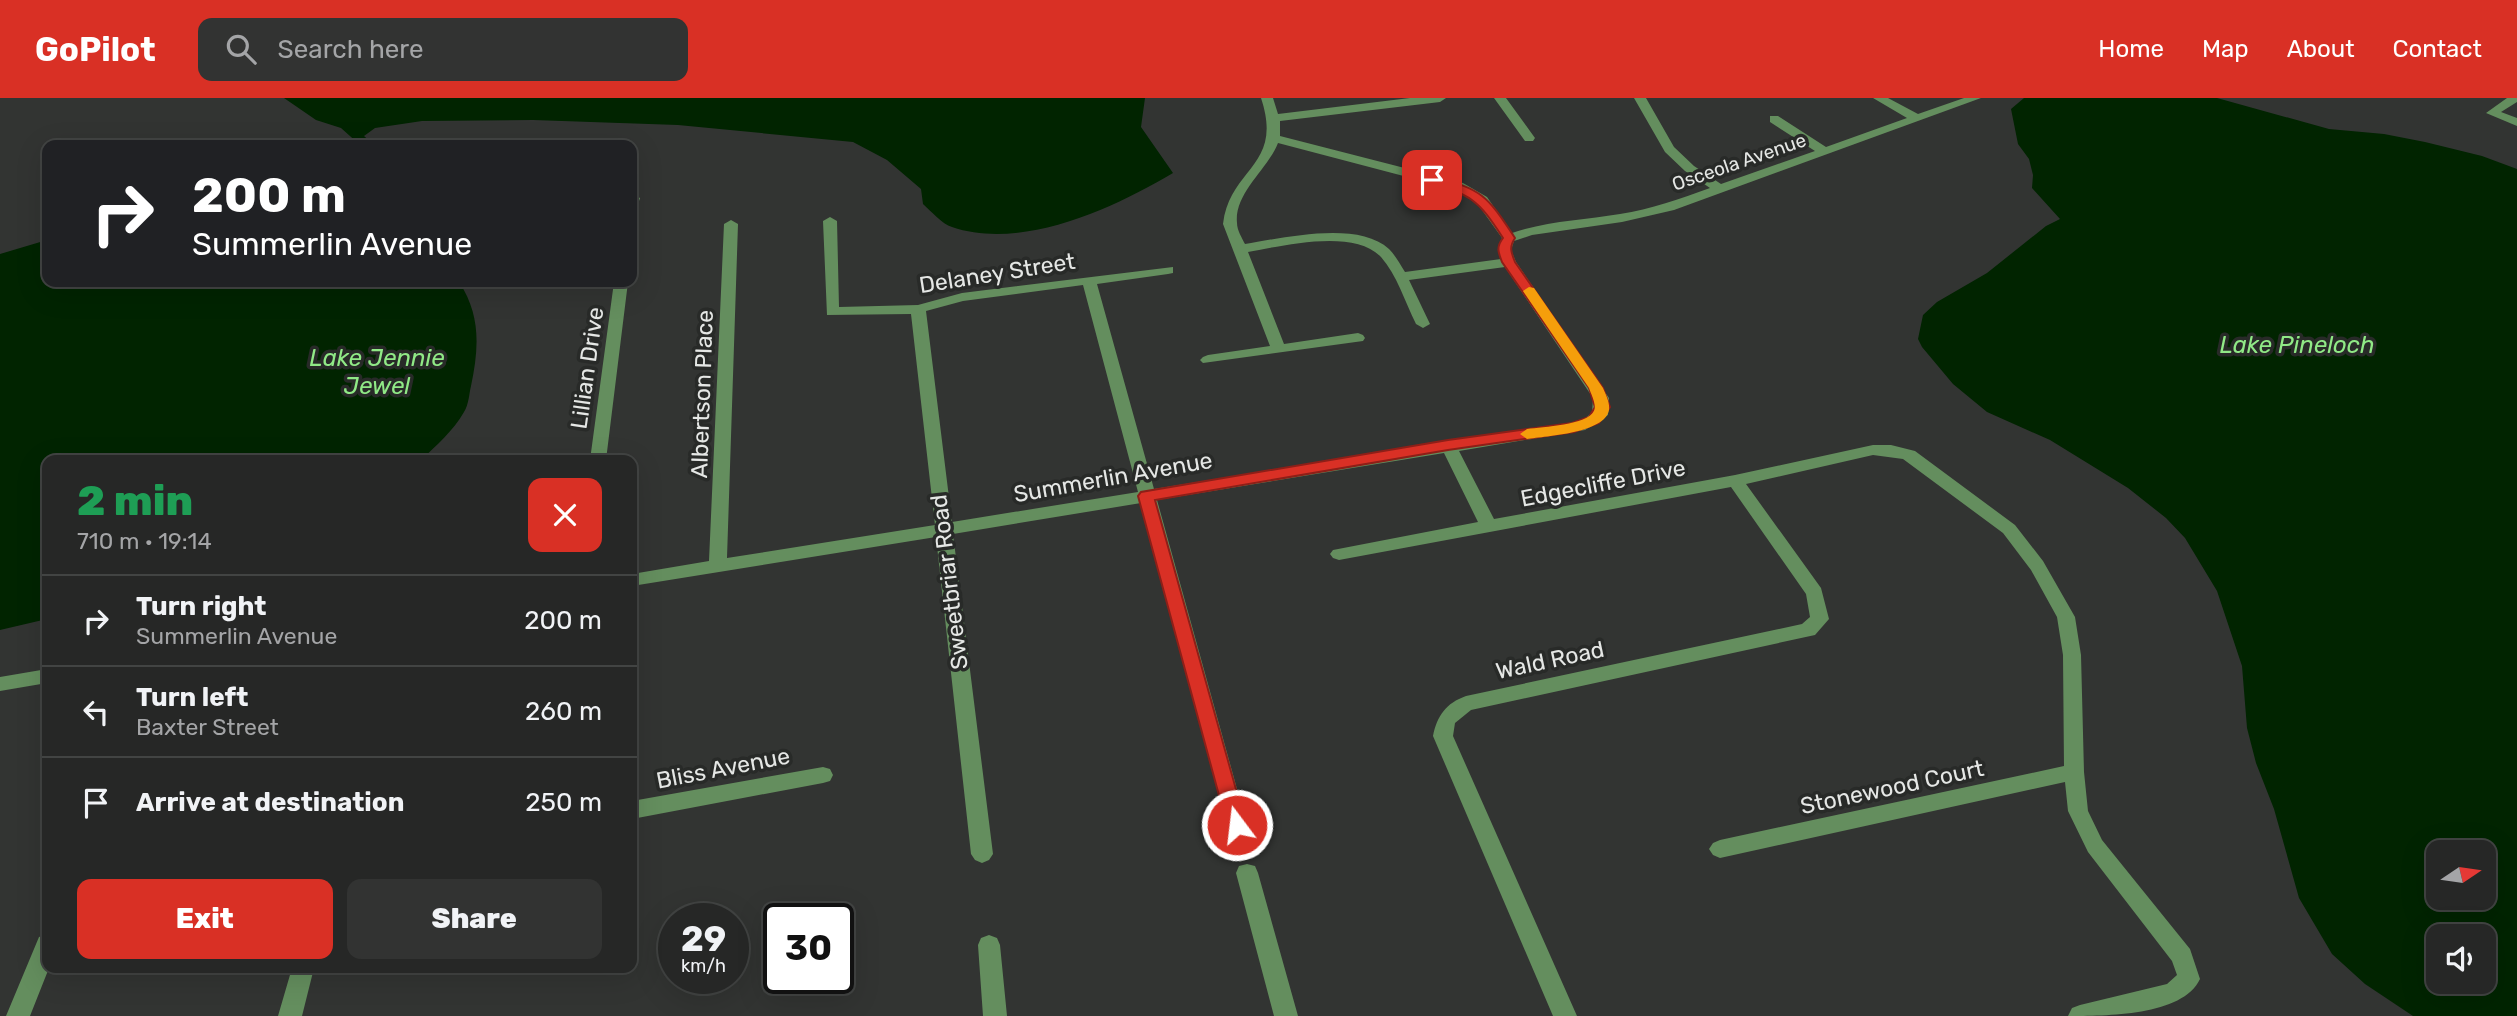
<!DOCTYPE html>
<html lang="en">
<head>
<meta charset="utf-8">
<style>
	body { margin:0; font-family:Rubik,sans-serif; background:#323332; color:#f1f3f6; height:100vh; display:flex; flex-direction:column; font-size:26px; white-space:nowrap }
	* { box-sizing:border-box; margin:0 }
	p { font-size:23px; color:#a4a5a7 }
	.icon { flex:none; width:38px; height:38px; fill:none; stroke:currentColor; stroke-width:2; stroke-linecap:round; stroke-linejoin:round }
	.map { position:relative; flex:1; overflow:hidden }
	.details { position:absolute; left:42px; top:357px; width:595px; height:518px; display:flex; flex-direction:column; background:#262726; border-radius:14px; box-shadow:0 7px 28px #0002,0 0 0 2px #424443 }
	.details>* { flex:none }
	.guide { position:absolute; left:42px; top:42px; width:595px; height:147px; border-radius:14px; box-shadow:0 7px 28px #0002,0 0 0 2px #424443; background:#202124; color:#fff; overflow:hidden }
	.needle { width:46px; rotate:77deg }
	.fabs { position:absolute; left:2426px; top:742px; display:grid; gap:14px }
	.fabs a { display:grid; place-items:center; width:70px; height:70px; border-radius:14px; background:#262726; box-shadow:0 7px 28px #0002,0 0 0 2px #424443; font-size:35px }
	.speed { position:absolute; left:658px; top:805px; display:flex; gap:14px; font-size:35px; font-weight:700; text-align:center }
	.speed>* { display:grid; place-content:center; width:91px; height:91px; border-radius:50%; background:#262726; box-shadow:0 7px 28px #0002,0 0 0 2px #424443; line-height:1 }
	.speed small { font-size:18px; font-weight:400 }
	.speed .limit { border:4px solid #111; border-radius:10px; background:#fff; color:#111 }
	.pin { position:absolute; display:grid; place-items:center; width:60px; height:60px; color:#fff; margin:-30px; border-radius:14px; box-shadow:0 4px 10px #0006 }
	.me { position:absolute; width:77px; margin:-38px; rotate:345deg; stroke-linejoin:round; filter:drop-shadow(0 0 5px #0008) }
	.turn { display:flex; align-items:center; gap:24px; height:147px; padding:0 35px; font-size:32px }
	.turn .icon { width:91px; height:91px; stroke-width:2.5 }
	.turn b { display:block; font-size:49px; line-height:60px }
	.round { display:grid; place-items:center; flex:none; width:74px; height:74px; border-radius:14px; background:#323332 }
	.summary { display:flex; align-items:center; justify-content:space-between; height:119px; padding:0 35px }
	h1 { font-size:42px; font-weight:800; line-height:52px; color:#1e9e55 }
	.button { display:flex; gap:14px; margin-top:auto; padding:14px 35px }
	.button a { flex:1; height:80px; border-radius:14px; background:#d93025; color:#fff; font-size:28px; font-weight:800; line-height:80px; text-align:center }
	.button a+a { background:#323332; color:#f1f3f6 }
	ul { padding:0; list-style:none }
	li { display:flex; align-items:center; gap:21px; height:91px; padding:0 35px; border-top:2px solid #424443 }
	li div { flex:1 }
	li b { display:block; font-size:26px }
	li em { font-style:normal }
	header { display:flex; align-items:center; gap:42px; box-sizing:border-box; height:98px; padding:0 35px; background:#d93025; color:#fff }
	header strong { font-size:33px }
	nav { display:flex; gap:38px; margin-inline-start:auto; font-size:24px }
	.search { width:490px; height:63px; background:#323332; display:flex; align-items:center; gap:18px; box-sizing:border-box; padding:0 24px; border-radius:14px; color:#a4a5a7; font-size:26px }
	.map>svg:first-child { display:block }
	.water { fill:#012400; fill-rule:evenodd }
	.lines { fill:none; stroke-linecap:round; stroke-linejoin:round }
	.minor { fill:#648e5e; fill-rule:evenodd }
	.route { fill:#d93025; stroke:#8d1f18; stroke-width:2 }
	.slow { fill:#f59e0b }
	.labels { text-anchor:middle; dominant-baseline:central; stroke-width:7; stroke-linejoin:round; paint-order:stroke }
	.far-street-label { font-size:19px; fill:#e5e7e5; stroke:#282a28 }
	.street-label { font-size:23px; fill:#e5e7e5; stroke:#282a28 }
	.water-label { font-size:24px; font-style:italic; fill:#90e986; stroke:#282a28 }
</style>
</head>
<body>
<header>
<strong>GoPilot</strong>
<div class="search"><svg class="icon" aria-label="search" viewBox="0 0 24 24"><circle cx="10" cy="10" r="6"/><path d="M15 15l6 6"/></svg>Search here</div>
<nav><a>Home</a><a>Map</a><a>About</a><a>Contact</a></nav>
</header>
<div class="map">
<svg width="2517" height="918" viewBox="0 0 2517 918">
	<rect width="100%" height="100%" fill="#323432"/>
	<!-- water -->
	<path class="water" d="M284 0H1145L1141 29 1173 75C1114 110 1022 153 952 129 942 126 931 113 923 106L921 91 887 62 853 44 678 27 533 22 422 23 375 30 364 38 374 47H360L341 30 316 22Z
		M2024 0H2217L2329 31 2384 36 2425 44 2482 58 2517 71V918H2413L2365 886 2332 856 2299 800 2274 711 2256 665 2247 630 2242 568 2217 493 2185 440 2166 420 2128 390 2050 342 1987 314 1953 286 1922 249 1918 241 1923 217 1937 204 1987 175 2046 128 2060 121 2032 90 2033 77 2029 61 2018 46 2011 11ZM2438 754H2483V800H2438ZM2438 838H2483V884H2438Z
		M47 142V184H459C481 217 479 250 471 288 469 296 469 306 464 314 453 333 437 347 421 362H47V521L0 532V156Z"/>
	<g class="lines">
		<!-- minor -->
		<path class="minor" d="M1261 0H1273L1278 16 1410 0H1446L1440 4 1280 23V38L1463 85 1487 99 1512 135C1547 123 1584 122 1620 116 1651 111 1680 101 1710 90L1685 73 1665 54 1634 0H1646L1674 49 1694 68 1721 86 1815 53 1770 24V18H1778L1826 49 1907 20 1873 0H1888L1918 16 1964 0H1981L1674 112 1622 124 1532 137 1514 143 1511 152 1516 164 1609 300 1608 317 1585 332 1459 353 1494 421 1735 377 1873 347H1891L1915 353 2015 427 2043 463 2075 519 2081 557 2084 674 2088 713 2102 742 2190 851 2200 881C2183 918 2105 918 2068 918L2072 910 2080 907 2167 886 2177 877 2172 863 2088 754 2068 713 2065 684 1720 760 1713 757 1709 751 1713 745 1720 742 2064 668 2063 557 2057 519 2031 472 2003 435 1903 361 1873 357 1746 386 1821 490 1829 521 1815 537 1471 612 1455 625 1453 638 1577 918H1553L1433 638C1437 618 1446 605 1466 598L1802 526 1810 519 1806 496 1731 389 1339 462 1333 460 1330 456 1333 452 1478 424 1444 355 1157 402 1247 727 1244 733 1237 736 1230 733 1227 727 1141 405 953 436 993 756 989 762 982 765 975 762 971 756 936 439 632 488V476L709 463 724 126 731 122 738 126 727 460 935 427 911 216 827 217 823 123 830 119 837 123 839 209 918 207 962 195 1173 169V175L1168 176 1097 186 1154 391 1441 345 1448 342 1453 343 1581 323 1592 315 1593 300 1505 169 1409 182 1430 226 1423 230 1416 226C1405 204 1397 177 1381 159 1354 130 1282 148 1248 154L1284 246 1358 235 1363 237 1365 240 1363 243 1203 265 1200 262 1203 259 1208 257 1270 248 1223 126C1230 69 1284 69 1261 0ZM1278 45 1453 91 1477 105 1502 140 1498 149 1501 161 1405 174C1400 166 1395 157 1389 151 1358 122 1283 140 1245 146 1242 140 1237 132 1237 125 1234 95 1268 71 1278 45ZM1083 187 1138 394 952 424 926 213 963 203Z
			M1494 0H1506L1535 40 1533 43H1525Z
			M2507 0H2517V4L2501 14 2517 20V28L2486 15Z
			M632 96 640 100 637 109 632 110Z
			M614 184H628L606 362H590Z
			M47 571V585L0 593V579Z
			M823 669 830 671 833 677 830 683 823 685 632 721V703Z
			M1247 766 1255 768 1258 775 1298 918H1274L1236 775 1239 768Z
			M47 836 49 870 30 918H6L39 839Z
			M989 837 997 840 1000 847 1007 918H983L978 847 981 840Z
			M292 870H314L302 918H278Z"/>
	</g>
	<!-- route -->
	<path class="route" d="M1432 78C1483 92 1486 96 1515 140 1509 149 1511 154 1515 164L1603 290 1610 309 1599 325 1574 334 1448 352 1155 402 1246 727 1243 732 1237 735 1230 732 1227 727 1138 398 1141 394 1448 342 1572 325 1589 319 1595 309 1589 290 1502 164C1498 154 1496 149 1503 140 1477 100 1472 98 1428 84V79Z"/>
	<!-- slow -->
	<path class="slow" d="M1529 189 1534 190 1603 290C1606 297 1610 305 1609 312 1605 335 1547 338 1527 341L1520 336 1527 331C1543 329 1587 327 1594 313 1597 307 1591 296 1589 290L1523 193Z"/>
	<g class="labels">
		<!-- far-street labels -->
		<g class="far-street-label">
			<text transform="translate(1739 64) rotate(-19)">Osceola Avenue</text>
		</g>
		<!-- street labels -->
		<g class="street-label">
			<text transform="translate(997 175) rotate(-9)">Delaney Street</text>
			<text transform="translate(587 270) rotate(-82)">Lillian Drive</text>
			<text transform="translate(702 296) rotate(-88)">Albertson Place</text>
			<text transform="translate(1113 379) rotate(-10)">Summerlin Avenue</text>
			<text transform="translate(1603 385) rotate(-11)">Edgecliffe Drive</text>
			<text transform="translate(949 484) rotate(-97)">Sweetbriar Road</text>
			<text transform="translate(1550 562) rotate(-12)">Wald Road</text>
			<text transform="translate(723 670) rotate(-11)">Bliss Avenue</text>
			<text transform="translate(1892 689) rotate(-12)">Stonewood Court</text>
		</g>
		<!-- water labels -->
		<g class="water-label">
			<text x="2297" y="247">Lake Pineloch</text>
			<text x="377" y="260">Lake Jennie<tspan x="377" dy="28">Jewel</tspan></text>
		</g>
	</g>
</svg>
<div class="fabs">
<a><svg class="needle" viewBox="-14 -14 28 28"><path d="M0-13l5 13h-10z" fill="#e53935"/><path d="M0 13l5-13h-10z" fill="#a4a5a7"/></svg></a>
<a><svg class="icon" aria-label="sound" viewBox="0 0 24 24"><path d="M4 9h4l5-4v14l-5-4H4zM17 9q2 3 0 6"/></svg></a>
</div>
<div class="speed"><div>29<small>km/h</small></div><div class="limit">30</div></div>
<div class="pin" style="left:1432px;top:82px;background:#d93025"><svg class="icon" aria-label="arrive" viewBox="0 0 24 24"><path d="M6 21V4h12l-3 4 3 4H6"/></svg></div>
<svg class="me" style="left:1237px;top:727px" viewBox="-20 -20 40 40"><circle r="17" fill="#d93025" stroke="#fff" stroke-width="3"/><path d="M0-11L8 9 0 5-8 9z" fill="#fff"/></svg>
<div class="guide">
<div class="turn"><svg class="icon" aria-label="right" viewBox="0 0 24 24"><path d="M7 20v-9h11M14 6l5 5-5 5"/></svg><div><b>200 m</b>Summerlin Avenue</div></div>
</div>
<section class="details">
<div class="summary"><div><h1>2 min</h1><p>710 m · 19:14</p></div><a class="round" style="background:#d93025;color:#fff"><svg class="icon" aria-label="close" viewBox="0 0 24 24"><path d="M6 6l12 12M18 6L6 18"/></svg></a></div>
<ul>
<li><svg class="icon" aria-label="right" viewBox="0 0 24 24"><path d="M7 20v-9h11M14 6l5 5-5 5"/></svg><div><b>Turn right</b><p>Summerlin Avenue</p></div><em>200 m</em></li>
<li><svg class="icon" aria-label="left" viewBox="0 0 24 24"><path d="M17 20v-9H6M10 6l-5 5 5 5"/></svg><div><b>Turn left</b><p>Baxter Street</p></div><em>260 m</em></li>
<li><svg class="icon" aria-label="arrive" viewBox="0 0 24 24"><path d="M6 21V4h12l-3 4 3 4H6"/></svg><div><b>Arrive at destination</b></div><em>250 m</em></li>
</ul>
<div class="button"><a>Exit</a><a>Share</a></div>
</section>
</div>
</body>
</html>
